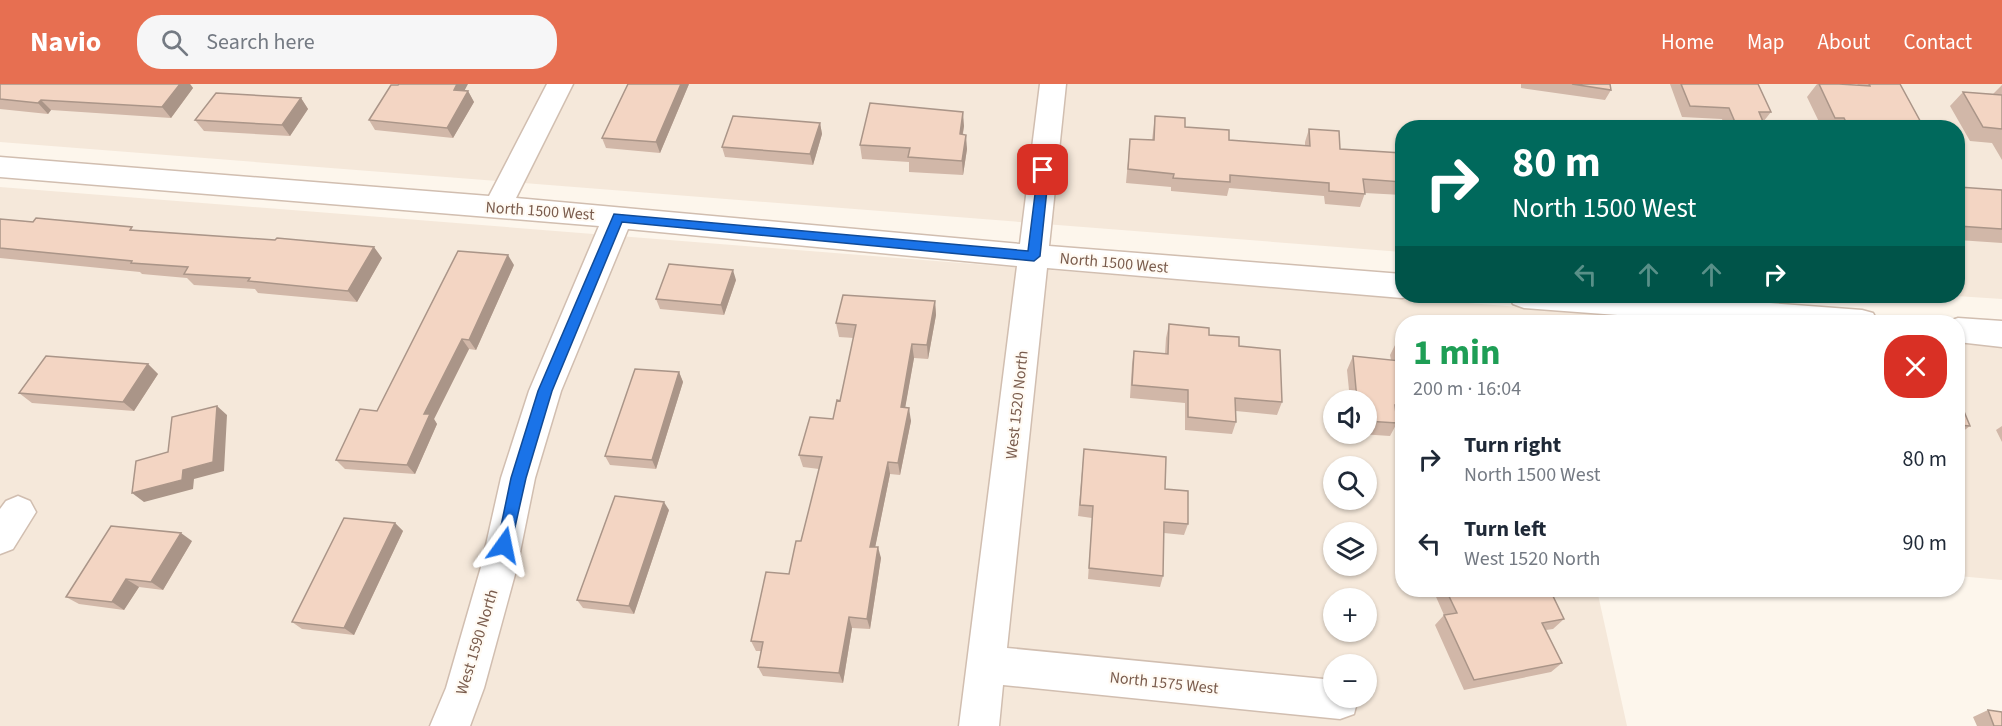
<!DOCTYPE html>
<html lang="en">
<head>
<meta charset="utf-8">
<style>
	body { margin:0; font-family:"Source Sans 3",sans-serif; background:#f6f6f7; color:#1f2937; height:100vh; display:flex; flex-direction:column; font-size:22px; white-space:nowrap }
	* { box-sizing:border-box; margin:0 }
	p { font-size:20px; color:#747a83 }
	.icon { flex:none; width:33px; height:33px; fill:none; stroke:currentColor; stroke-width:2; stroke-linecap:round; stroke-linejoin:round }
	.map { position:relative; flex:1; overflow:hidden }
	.drawer { position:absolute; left:1395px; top:231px; width:570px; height:282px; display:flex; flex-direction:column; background:#fff; border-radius:24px; box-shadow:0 2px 4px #0004 }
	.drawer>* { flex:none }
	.hud { position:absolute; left:1395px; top:36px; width:570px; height:183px; border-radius:24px; box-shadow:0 2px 4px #0004; background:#00695c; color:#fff; overflow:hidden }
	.fabs { position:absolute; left:1323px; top:306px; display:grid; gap:12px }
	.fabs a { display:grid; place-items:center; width:54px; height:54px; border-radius:50%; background:#fff; box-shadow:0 2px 4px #0004; font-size:30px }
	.pin { position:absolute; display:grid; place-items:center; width:51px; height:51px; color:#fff; margin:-26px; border-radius:12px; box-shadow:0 3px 9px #0006 }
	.me { position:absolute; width:66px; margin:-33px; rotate:12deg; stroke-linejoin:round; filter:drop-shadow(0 0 4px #0008) }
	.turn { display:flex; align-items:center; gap:21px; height:126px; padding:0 18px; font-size:27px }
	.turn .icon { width:78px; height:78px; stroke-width:2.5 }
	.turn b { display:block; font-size:42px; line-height:51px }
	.lanes { display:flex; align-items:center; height:57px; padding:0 18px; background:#0003; justify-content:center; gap:30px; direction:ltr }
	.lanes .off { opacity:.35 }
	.round { display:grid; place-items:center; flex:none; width:63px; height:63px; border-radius:24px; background:#f6f6f7 }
	.head { display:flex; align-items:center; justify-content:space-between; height:102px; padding:0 18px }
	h1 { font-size:36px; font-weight:700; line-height:45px; color:#1e9e55 }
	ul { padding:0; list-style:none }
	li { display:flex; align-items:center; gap:18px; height:84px; padding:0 18px }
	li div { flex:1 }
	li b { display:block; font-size:22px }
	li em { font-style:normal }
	header { display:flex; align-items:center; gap:36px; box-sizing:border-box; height:84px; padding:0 30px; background:#e76f51; color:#fff }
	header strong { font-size:28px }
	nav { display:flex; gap:33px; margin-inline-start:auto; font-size:21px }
	.search { width:420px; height:54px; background:#f6f6f7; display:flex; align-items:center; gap:15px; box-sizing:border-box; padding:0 21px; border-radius:24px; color:#747a83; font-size:22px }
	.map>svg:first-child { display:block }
	.residential { fill:#f5e8da; fill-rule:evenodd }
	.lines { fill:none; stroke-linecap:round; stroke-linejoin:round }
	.minor-casing { stroke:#d1beb0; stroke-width:3 }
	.minor { fill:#fff; fill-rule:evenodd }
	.wall { fill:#d1b7a8 }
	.shaded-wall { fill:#aa9588 }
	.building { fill:#f3d5c3; stroke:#aa9588; stroke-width:1.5 }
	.route { fill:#1a73e8; stroke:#114b97; stroke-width:1.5 }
	.labels { text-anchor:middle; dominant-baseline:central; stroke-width:4.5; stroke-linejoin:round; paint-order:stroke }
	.street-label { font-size:16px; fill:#7a5c4d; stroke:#fffaf3 }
</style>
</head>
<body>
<header>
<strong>Navio</strong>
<div class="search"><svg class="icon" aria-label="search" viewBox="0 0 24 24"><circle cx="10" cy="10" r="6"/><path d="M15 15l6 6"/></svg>Search here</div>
<nav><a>Home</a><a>Map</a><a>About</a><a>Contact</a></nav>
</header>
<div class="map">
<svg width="2002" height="642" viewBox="0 0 2002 642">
	<rect width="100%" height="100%" fill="#fdf6ec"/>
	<!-- residential -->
	<path class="residential" d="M0 0H2002V215L1956 212 1958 44H1402V168L0 58Z
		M0 103 1708 238H1402V506H1597L1627 642H0ZM1334 316H1366V350H1334ZM1334 382H1366V416H1334ZM1334 448H1366V482H1334ZM1334 514H1366V548H1334ZM1334 580H1366V614H1334Z
		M1958 258 2002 262V496L1958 492Z"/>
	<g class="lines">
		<defs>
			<path id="minor" d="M547 0H573L516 114 1020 160 1040 0H1066L1049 162 1402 190V212H1409L1402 214 1047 184 1007 564 1334 596V614H1358L1354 630 1340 635 1003 601 999 642H959L1017 182 628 145 561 307 535 394 517 483 484 604 470 642H430L446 604 481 483 501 394 529 307 599 142 0 93V73L489 112Z
				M1509 212H1675L1862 226 1873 229 1878 238H1711L1524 224 1513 220Z
				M1958 234 2002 237V263L1958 258V238H1946Z
				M18 412 30 417 36 428 13 465 0 470V425L6 417Z"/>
		</defs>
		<!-- minor casing -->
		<use href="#minor" class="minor-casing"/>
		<!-- minor -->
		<use href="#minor" class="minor"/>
	</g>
	<!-- wall -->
	<path class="wall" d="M0 0H190L193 4 171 34 51 26 48 30 0 25Z
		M689 0 660 69 606 64 602 54Z
		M1521 0H1610L1611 6 1605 16 1521 4Z
		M1670 0H1758L1771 28 1763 38 1764 40 1761 44H1725L1722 35 1682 33Z
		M1817 0 1857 1 1858 0H1900L1924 44H1822L1807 13Z
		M2002 1V76L1992 59 1970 57 1950 22 1963 8 1993 10Z
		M465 7H468L474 18 453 54 375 46 369 36Z
		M301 14 308 25 290 52 204 47 195 36Z
		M1155 32 1185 43 1229 56 1305 62V58L1309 45 1340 65 1402 69V67V111L1365 109 1360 123 1325 120 1324 112 1229 104 1227 112 1171 107V103L1126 99 1130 55 1152 56Z
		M820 39 822 50 813 81 725 73 722 63Z
		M964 42 963 50 967 65 963 91 909 88V78L862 75 860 61Z
		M1958 103 2002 106V159L1958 156Z
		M0 135 135 146 382 174 357 218 258 209 255 205 194 201 187 194 142 190 140 188 0 174Z
		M514 181 476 266 469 265 434 335 437 340 415 390 345 385 336 376 377 327Z
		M736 196 724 231 660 225 656 215Z
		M935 217 936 231 928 275 914 274 905 323 911 337 900 391 890 390 875 463 881 474 870 545 852 544 843 599 763 592 758 583 761 567H756L751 557 789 490 801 457 819 385 803 383 799 371 833 335 840 317 854 254 839 253 836 239Z
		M1169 240 1209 251 1239 262 1282 318 1277 331 1236 327V338L1232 350 1185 346V319L1130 314 1132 280 1134 267 1165 270 1166 254Z
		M1397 257 1402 258V335L1397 334V339L1390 352 1360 350H1366V316H1350L1347 286 1353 272 1391 276 1390 271Z
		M148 280 158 290 134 327 32 319 19 309Z
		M679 288 683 298 656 385 610 381 605 372Z
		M1958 313 1970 342 1958 351Z
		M2002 342V358L1996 346Z
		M1084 365 1165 405 1188 440 1184 451 1164 449 1163 492 1160 503 1088 495 1092 434 1078 432Z
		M669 426 634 530 583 524 577 516Z
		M395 439 403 447 354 551 302 545 292 538Z
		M192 457 163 506 139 503 124 526 79 520 66 513Z
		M1433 506H1550L1564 535 1553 545 1546 546 1562 579 1551 588 1464 606 1435 541 1444 531Z
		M1988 626 2002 642H1977L1973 633Z"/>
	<!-- shaded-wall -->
	<path class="shaded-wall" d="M180 0H190L193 4 171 34 162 23Z
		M457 0H468L459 17 454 6Z
		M681 0H689L660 69 656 58Z
		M468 7 474 18 453 54 447 44Z
		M301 14 308 25 290 52 282 41Z
		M41 16 51 26 48 30 38 19Z
		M963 28 964 42 960 65V50Z
		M820 39 822 50 813 81 810 70Z
		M966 51 967 65 963 91 962 77Z
		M374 163 382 174 357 218 348 207Z
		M508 171 514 181 476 266 469 256Z
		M733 186 736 196 724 231 721 221Z
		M935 217 936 231 928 275 927 261Z
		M462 255 469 265 434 335 437 340 415 390 407 381 424 330Z
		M912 260 914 274 903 336 901 323Z
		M148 280 158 290 134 327 123 318Z
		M679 288 683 298 656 385 652 376Z
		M217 322 227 331 224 387 194 395 193 405 144 418 132 409Z
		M909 324 911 337 900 391 898 379Z
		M888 378 890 390 873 474 870 463Z
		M664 418 669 426 634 530 629 522Z
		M395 439 403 447 354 551 344 544Z
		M181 449 192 457 163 506 151 498Z
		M878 463 881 474 870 545 867 535Z
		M126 495 139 503 124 526 112 518Z
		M849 533 852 544 843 599 839 589Z"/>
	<!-- building -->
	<path class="building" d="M0 0H180L162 23 41 16 38 19 0 15Z
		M399 0H457L454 6 468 7 447 44 369 36 391 1H398Z
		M628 0H681L656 58 602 54Z
		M1572 0H1610L1611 6Z
		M1681 0H1758L1771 28H1759L1764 40 1735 38 1729 24 1690 22Z
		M1819 0H1839L1870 2 1869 0H1900L1924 44H1849L1844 34H1835Z
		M1963 8 2002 11V45L1983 43Z
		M216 9 301 14 282 41 195 36Z
		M870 19 963 28 960 50 966 51 962 77 908 73 910 64 860 61Z
		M733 32 820 39 810 70 722 63Z
		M1155 32 1185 34V43L1229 46V56L1310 62 1309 45 1339 47 1340 65 1402 69V98L1363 95 1365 110 1329 107V99L1230 91V98L1173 94 1174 90 1128 85 1130 55 1154 56Z
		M1958 103 2002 106V145L1958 142Z
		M36 134 132 143 130 146 275 156 277 154 374 163 348 207 248 197 250 194 184 190 188 183 131 179 132 177 0 164V135L33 138Z
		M458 167 508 171 469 256 462 255 424 330H430L407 381 336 376 360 325 377 327Z
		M669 180 733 186 721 221 656 215Z
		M843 211 935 217 927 261 912 260 901 323 909 324 898 379 888 378 870 463H878L867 535 849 533 839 589 758 583 763 558 751 557 766 488 789 490 796 457H801L822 373 799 371 810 333 833 335 837 316 840 317 856 241 836 239Z
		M1169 240 1209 244V251L1239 253V262L1280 266 1282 318 1235 314 1236 338 1188 333V306L1132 301 1134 267 1168 270Z
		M1397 257 1402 258V321H1395L1397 339 1366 337V316H1357L1353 272 1400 277Z
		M46 272 148 280 123 318 19 309Z
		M635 285 679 288 652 376 605 372Z
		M1958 313 1970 342 1958 341Z
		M217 322 213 378 183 386 182 396 132 409 136 377 168 368 172 333Z
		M1084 365 1166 373 1165 405 1188 407V440L1164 438 1163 492 1089 484 1093 422 1080 421Z
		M615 412 664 418 629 522 577 516Z
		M344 434 395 439 344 544 292 538Z
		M111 442 181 449 151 498 126 495 112 518 66 513Z
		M1446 506H1550L1564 535 1542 539 1562 579 1474 596 1444 531 1457 529Z
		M1988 626 2002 628V642H1994Z"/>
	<!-- route -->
	<path class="route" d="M1043 82 1049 86 1040 172 1034 177 622 138 552 307 526 394 511 461 509 466 504 468 499 466 497 461 511 394 538 307 614 130 1028 167 1038 86Z"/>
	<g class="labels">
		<!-- street labels -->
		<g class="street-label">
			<text transform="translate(540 127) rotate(4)">North 1500 West</text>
			<text transform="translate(1114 179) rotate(5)">North 1500 West</text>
			<text transform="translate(1017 321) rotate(-84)">West 1520 North</text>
			<text transform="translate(477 558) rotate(-73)">West 1590 North</text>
			<text transform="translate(1164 599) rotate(6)">North 1575 West</text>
		</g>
	</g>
</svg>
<div class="fabs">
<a><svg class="icon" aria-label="sound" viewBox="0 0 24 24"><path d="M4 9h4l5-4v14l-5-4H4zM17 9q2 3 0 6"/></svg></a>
<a><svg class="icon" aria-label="search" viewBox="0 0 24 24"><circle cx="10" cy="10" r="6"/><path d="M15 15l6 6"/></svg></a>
<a><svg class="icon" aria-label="layers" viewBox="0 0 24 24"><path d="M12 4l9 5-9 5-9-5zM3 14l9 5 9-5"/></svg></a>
<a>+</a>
<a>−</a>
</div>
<div class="pin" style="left:1043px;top:86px;background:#d93025"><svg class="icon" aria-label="arrive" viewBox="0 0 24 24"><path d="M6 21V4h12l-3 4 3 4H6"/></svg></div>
<svg class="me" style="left:504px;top:461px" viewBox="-20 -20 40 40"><path d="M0-17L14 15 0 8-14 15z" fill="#1a73e8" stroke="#fff" stroke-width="4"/></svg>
<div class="hud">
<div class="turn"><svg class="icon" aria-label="right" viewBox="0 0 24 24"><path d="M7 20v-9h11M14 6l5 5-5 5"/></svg><div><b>80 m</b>North 1500 West</div></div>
<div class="lanes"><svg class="icon off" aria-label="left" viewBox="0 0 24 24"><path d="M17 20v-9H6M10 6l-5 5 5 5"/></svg><svg class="icon off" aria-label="ahead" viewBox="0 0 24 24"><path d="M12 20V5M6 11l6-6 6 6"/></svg><svg class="icon off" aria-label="ahead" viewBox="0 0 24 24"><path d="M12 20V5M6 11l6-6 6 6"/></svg><svg class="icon" aria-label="right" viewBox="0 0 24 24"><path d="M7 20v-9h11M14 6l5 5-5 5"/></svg></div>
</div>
<section class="drawer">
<div class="head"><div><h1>1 min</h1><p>200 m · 16:04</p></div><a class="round" style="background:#d93025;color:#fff"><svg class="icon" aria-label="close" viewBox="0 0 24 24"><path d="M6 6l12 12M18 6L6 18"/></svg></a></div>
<ul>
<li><svg class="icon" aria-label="right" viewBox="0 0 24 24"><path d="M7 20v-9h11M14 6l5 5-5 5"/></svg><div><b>Turn right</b><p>North 1500 West</p></div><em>80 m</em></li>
<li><svg class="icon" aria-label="left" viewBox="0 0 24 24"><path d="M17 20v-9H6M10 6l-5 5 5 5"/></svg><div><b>Turn left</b><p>West 1520 North</p></div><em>90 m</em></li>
</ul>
</section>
</div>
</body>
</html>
